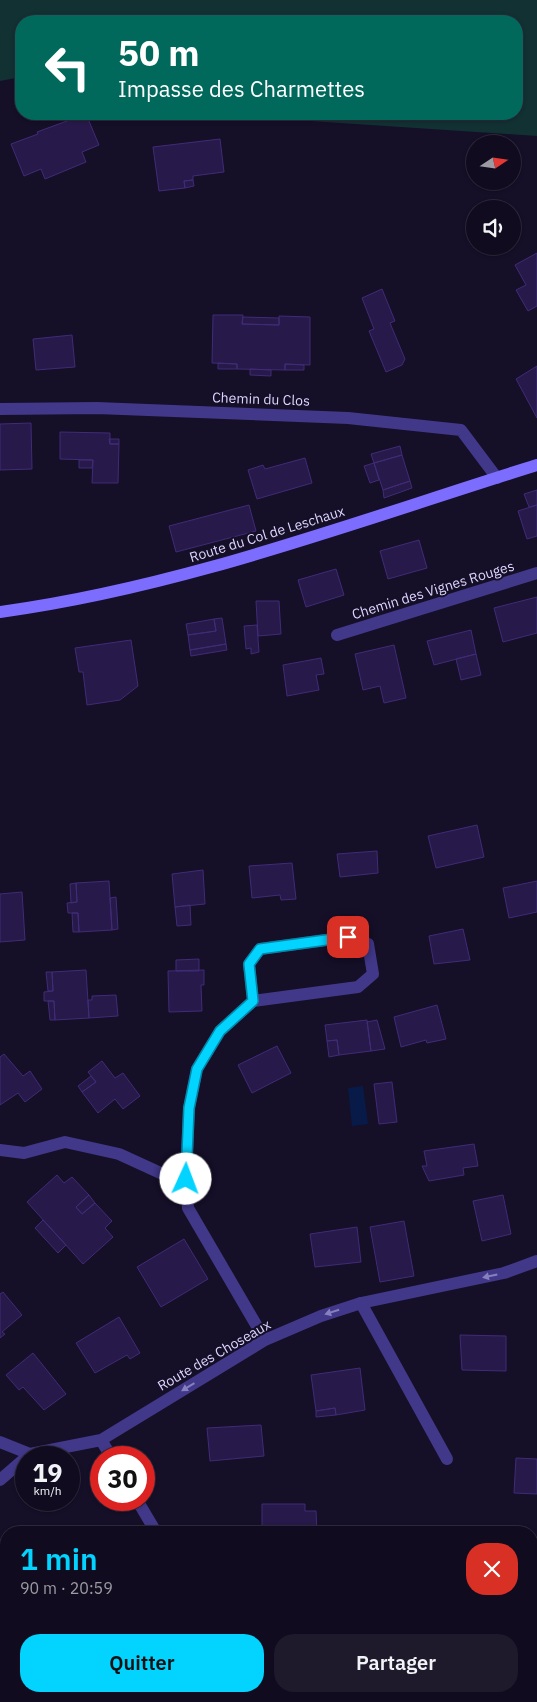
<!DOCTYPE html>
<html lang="fr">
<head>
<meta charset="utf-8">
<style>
	body { margin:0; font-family:"IBM Plex Sans",sans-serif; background:#1e192b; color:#f1f3f6; height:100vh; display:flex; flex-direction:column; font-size:19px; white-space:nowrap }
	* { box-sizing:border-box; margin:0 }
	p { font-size:16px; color:#9c9ba4 }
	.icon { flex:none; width:28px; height:28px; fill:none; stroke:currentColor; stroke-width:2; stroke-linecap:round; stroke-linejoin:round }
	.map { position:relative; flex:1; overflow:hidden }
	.sheet { position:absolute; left:0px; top:1526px; width:538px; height:176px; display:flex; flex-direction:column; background:#100b1e; border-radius:20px 20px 0 0; box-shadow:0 1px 4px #0004,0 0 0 1px #302b3c }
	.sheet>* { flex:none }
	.top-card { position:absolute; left:15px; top:15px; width:508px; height:105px; border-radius:20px; box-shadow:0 1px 4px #0004,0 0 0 1px #302b3c; background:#00695c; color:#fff; overflow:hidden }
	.needle { width:32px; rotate:77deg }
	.fabs { position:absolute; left:466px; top:135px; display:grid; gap:10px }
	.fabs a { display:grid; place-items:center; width:55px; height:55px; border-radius:50%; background:#100b1e; box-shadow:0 1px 4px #0004,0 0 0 1px #302b3c; font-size:25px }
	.speed { position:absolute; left:15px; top:1446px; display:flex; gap:10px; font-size:25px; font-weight:700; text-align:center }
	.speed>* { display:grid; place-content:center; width:65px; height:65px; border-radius:50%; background:#100b1e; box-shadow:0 1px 4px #0004,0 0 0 1px #302b3c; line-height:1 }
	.speed small { font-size:12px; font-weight:400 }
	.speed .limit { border:8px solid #d22; background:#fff; color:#111 }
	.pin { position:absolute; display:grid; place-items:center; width:42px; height:42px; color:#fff; margin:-21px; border-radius:10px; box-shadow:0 2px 8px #0006 }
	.me { position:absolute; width:55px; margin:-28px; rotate:2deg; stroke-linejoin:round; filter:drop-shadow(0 0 4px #0008) }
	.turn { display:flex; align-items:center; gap:18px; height:105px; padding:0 20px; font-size:22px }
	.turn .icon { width:65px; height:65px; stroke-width:2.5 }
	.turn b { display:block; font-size:35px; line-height:42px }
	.round { display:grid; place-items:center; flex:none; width:52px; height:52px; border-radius:20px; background:#1e192b }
	.summary { display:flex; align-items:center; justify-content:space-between; height:85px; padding:0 20px }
	h1 { font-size:30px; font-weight:600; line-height:38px; color:#02d3ff }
	.action { display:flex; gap:10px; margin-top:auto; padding:10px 20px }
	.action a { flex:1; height:58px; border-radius:20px; background:#02d3ff; color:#111; font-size:20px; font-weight:600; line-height:58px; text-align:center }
	.action a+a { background:#1e192b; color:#f1f3f6 }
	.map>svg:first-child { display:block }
	.green { fill:#123133 }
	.water { fill:#081b48 }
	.building { fill:#271a4a; stroke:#402b77 }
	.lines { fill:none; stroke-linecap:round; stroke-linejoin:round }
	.service { stroke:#413889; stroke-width:12 }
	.minor { stroke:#413889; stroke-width:12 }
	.secondary { stroke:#7c6dff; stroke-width:12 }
	.oneway { fill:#887fbe }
	.route-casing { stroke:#0189a6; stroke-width:12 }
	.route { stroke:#02d3ff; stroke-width:9 }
	.labels { text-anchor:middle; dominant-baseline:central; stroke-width:4; stroke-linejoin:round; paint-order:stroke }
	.street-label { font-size:14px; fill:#ded6ff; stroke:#150f28 }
</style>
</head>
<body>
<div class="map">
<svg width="537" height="1702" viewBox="0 0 537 1702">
	<rect width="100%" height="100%" fill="#150f28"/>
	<!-- green -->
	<path class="green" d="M0 0H537V136L206 114H516V21H21V77L0 81Z"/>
	<!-- water -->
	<path class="water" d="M363 1086 368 1124 352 1126 348 1088Z"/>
	<!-- building -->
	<path class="building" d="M86 114 99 145 82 152 86 162 45 179 41 169 24 176 11 144 38 134 37 132Z
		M220 139 224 172 193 176V180L184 181 185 188 159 191 153 147Z
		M193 180 194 186 185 188 184 181Z
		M537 253V306L528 311 516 290 526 285 515 265Z
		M382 289 395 321 390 323 405 359 402 365 386 372 369 331 374 329 362 298Z
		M213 315H243L242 324 279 325V316L310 317V365L285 364V370L237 369V364L212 363Z
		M243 317 279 318V325L242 324Z
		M72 335 75 367 36 370 33 339Z
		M218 363 237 364V369H218Z
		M285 364 304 365V370H285Z
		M537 366V418L516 379Z
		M250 369 271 370V376L250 375Z
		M31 423 32 469 0 470V424Z
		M60 432 110 433V444H119L118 483H92L93 460 60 459Z
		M109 439H119V444H110Z
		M400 446 402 455 374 463 371 454Z
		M402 455 410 481 383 490 374 463Z
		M305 458 312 483 257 499 248 470 263 465 265 469Z
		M79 460H93L92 468H79Z
		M374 463 379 480 370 483 364 466Z
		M410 481 412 488 384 498 383 490Z
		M537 490V505L529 507 524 494Z
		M249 505 256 531 176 552 169 526Z
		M537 505V536L527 539 518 511Z
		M419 540 427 568 388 579 380 551Z
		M336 569 344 595 306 607 298 580Z
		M537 597V633L503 642 494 608Z
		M256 601H279L281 634 258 636Z
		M222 618 226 644 190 650 188 635 216 631 214 619Z
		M214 619 216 631 188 635 186 624Z
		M257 625 259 652 251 654V648L246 649 244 626Z
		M471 630 476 654 434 665 427 641Z
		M131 640 138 686 120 700 87 705 83 672H79L75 648Z
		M226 644 227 650 191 656 190 650Z
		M394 645 406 698 384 703 380 686 363 690 355 654Z
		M476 654 481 675 461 680 456 659Z
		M321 658 324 674 316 675 319 690 287 696 283 665Z
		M477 825 484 857 436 868 428 836Z
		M377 851 378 873 340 877 337 854Z
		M292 863 296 899 281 900 280 895 252 898 249 866Z
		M203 870 205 904 175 907 172 874Z
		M109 881 112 930 79 932 78 913H68L67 903 77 902 76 883Z
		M537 881V912L509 918 503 888Z
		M76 883 77 902 71 903 70 884Z
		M22 892 25 940 0 942V894Z
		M116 897 118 929 112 930 110 898Z
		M190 905 191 925 177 926 175 907Z
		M72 913H78L79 932H73Z
		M463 929 470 960 434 964 429 936Z
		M199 959V971H176V960Z
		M86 970 89 1018 55 1020 54 1001H44V992L53 991 52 972Z
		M204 970V985H201L202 1011 169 1012 168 971Z
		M46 972H52L53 991H48Z
		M116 995 118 1016 89 1018 88 1000H92V996Z
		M48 1001H54L55 1020H50Z
		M437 1005 446 1039 427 1043 426 1040 401 1047 394 1017Z
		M367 1020 371 1051 339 1055 337 1040 327 1041 325 1025Z
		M377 1020 385 1049 371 1051 367 1022Z
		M337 1040 339 1055 329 1057 327 1041Z
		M277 1046 291 1073 252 1093 238 1065Z
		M4 1054 23 1076 30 1071 42 1089 25 1102 18 1093 0 1105V1057Z
		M102 1061 115 1078 123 1073 140 1096 123 1109 115 1099 98 1113 82 1092 96 1082 88 1072Z
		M91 1076 96 1082 82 1092 78 1086Z
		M392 1082 397 1122 379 1124 374 1084Z
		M474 1144 478 1166 463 1168 464 1175 429 1181 422 1166H427L424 1151Z
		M57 1175 64 1183 72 1177 89 1195 76 1207 82 1214 95 1203 112 1221 105 1228 113 1237 83 1264 27 1202Z
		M89 1195 95 1203 82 1214 76 1207Z
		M503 1195 511 1234 482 1241 473 1201Z
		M43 1220 66 1245 58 1253 35 1228Z
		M404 1221 414 1276 380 1282 370 1227Z
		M357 1227 361 1262 315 1267 310 1234Z
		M184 1239 208 1279 161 1307 137 1267Z
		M3 1292 22 1315 2 1332 5 1334 0 1338V1294Z
		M119 1317 140 1353 130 1359 127 1355 95 1373 76 1343Z
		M460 1335 506 1336V1371L462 1370Z
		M33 1353 66 1394 44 1410 23 1387 19 1390 6 1375Z
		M360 1368 365 1410 336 1415 335 1408 316 1411 311 1375Z
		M335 1408 336 1415 316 1417V1411Z
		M261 1425 264 1456 210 1461 207 1428Z
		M516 1458 537 1459V1494L514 1493Z
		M262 1504H305V1511H316L317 1532H262Z
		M0 1566 6 1572V1593L0 1599Z
		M185 1696H202L205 1702H175Z
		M411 1696H451L412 1702Z
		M497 1696H510L512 1702H477Z"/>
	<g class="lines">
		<!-- service -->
		<path class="service" d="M361 1303 447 1459"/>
		<!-- minor -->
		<path class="minor" d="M0 409 97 408 348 418 461 430 497 478
			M337 635 537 573
			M253 1001 249 964 260 949 348 937 368 944 373 974 358 987 253 1001 220 1031 197 1069 189 1108 186 1179 188 1208 265 1340
			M0 1150 24 1153 65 1142 119 1154 167 1176 186 1179
			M101 1440 112 1458
			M0 1442 30 1454 101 1440 265 1340 321 1316 361 1303 504 1273 537 1261
			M0 1480 30 1454
			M137 1500 156 1532
			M266 1696 276 1702"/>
		<!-- secondary -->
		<path class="secondary" d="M0 612C184 587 360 520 537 465"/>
	</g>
	<!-- one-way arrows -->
	<defs><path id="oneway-solid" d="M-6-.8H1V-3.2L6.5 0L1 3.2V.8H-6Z" transform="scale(1.25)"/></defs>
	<g class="oneway">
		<use href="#oneway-solid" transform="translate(490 1276) rotate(168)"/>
		<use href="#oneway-solid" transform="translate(332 1312) rotate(162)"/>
		<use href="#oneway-solid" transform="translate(188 1387) rotate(149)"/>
	</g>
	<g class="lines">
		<defs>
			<path id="route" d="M186 1179 189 1108 197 1069 220 1031 253 1001 249 964 260 949 348 937"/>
		</defs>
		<!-- route casing -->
		<use href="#route" class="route-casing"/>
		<!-- route -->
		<use href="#route" class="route"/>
	</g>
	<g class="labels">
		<!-- street labels -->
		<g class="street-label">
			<text transform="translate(261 399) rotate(2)">Chemin du Clos</text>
			<text transform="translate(267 534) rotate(-17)">Route du Col de Leschaux</text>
			<text transform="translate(433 590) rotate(-17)">Chemin des Vignes Rouges</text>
			<text transform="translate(214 1355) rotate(-30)">Route des Choseaux</text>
		</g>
	</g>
</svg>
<div class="fabs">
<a><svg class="needle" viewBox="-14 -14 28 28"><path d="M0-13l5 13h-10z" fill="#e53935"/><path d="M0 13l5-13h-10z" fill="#9c9ba4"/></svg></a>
<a><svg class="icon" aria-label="sound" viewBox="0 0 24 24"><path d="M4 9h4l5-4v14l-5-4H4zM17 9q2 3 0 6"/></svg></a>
</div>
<div class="speed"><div>19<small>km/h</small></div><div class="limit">30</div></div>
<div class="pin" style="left:348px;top:937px;background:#d93025"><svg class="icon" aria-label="arrive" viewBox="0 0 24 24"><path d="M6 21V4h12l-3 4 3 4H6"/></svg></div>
<svg class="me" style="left:186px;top:1179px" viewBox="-20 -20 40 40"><circle r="19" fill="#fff"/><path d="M0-13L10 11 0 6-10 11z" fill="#02d3ff"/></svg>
<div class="top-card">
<div class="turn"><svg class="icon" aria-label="left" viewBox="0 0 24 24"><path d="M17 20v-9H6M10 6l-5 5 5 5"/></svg><div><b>50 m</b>Impasse des Charmettes</div></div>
</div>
<section class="sheet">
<div class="summary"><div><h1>1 min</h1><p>90 m · 20:59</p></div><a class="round" style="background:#d93025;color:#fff"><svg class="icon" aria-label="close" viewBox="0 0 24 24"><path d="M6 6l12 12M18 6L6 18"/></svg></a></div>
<div class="action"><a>Quitter</a><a>Partager</a></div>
</section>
</div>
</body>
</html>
